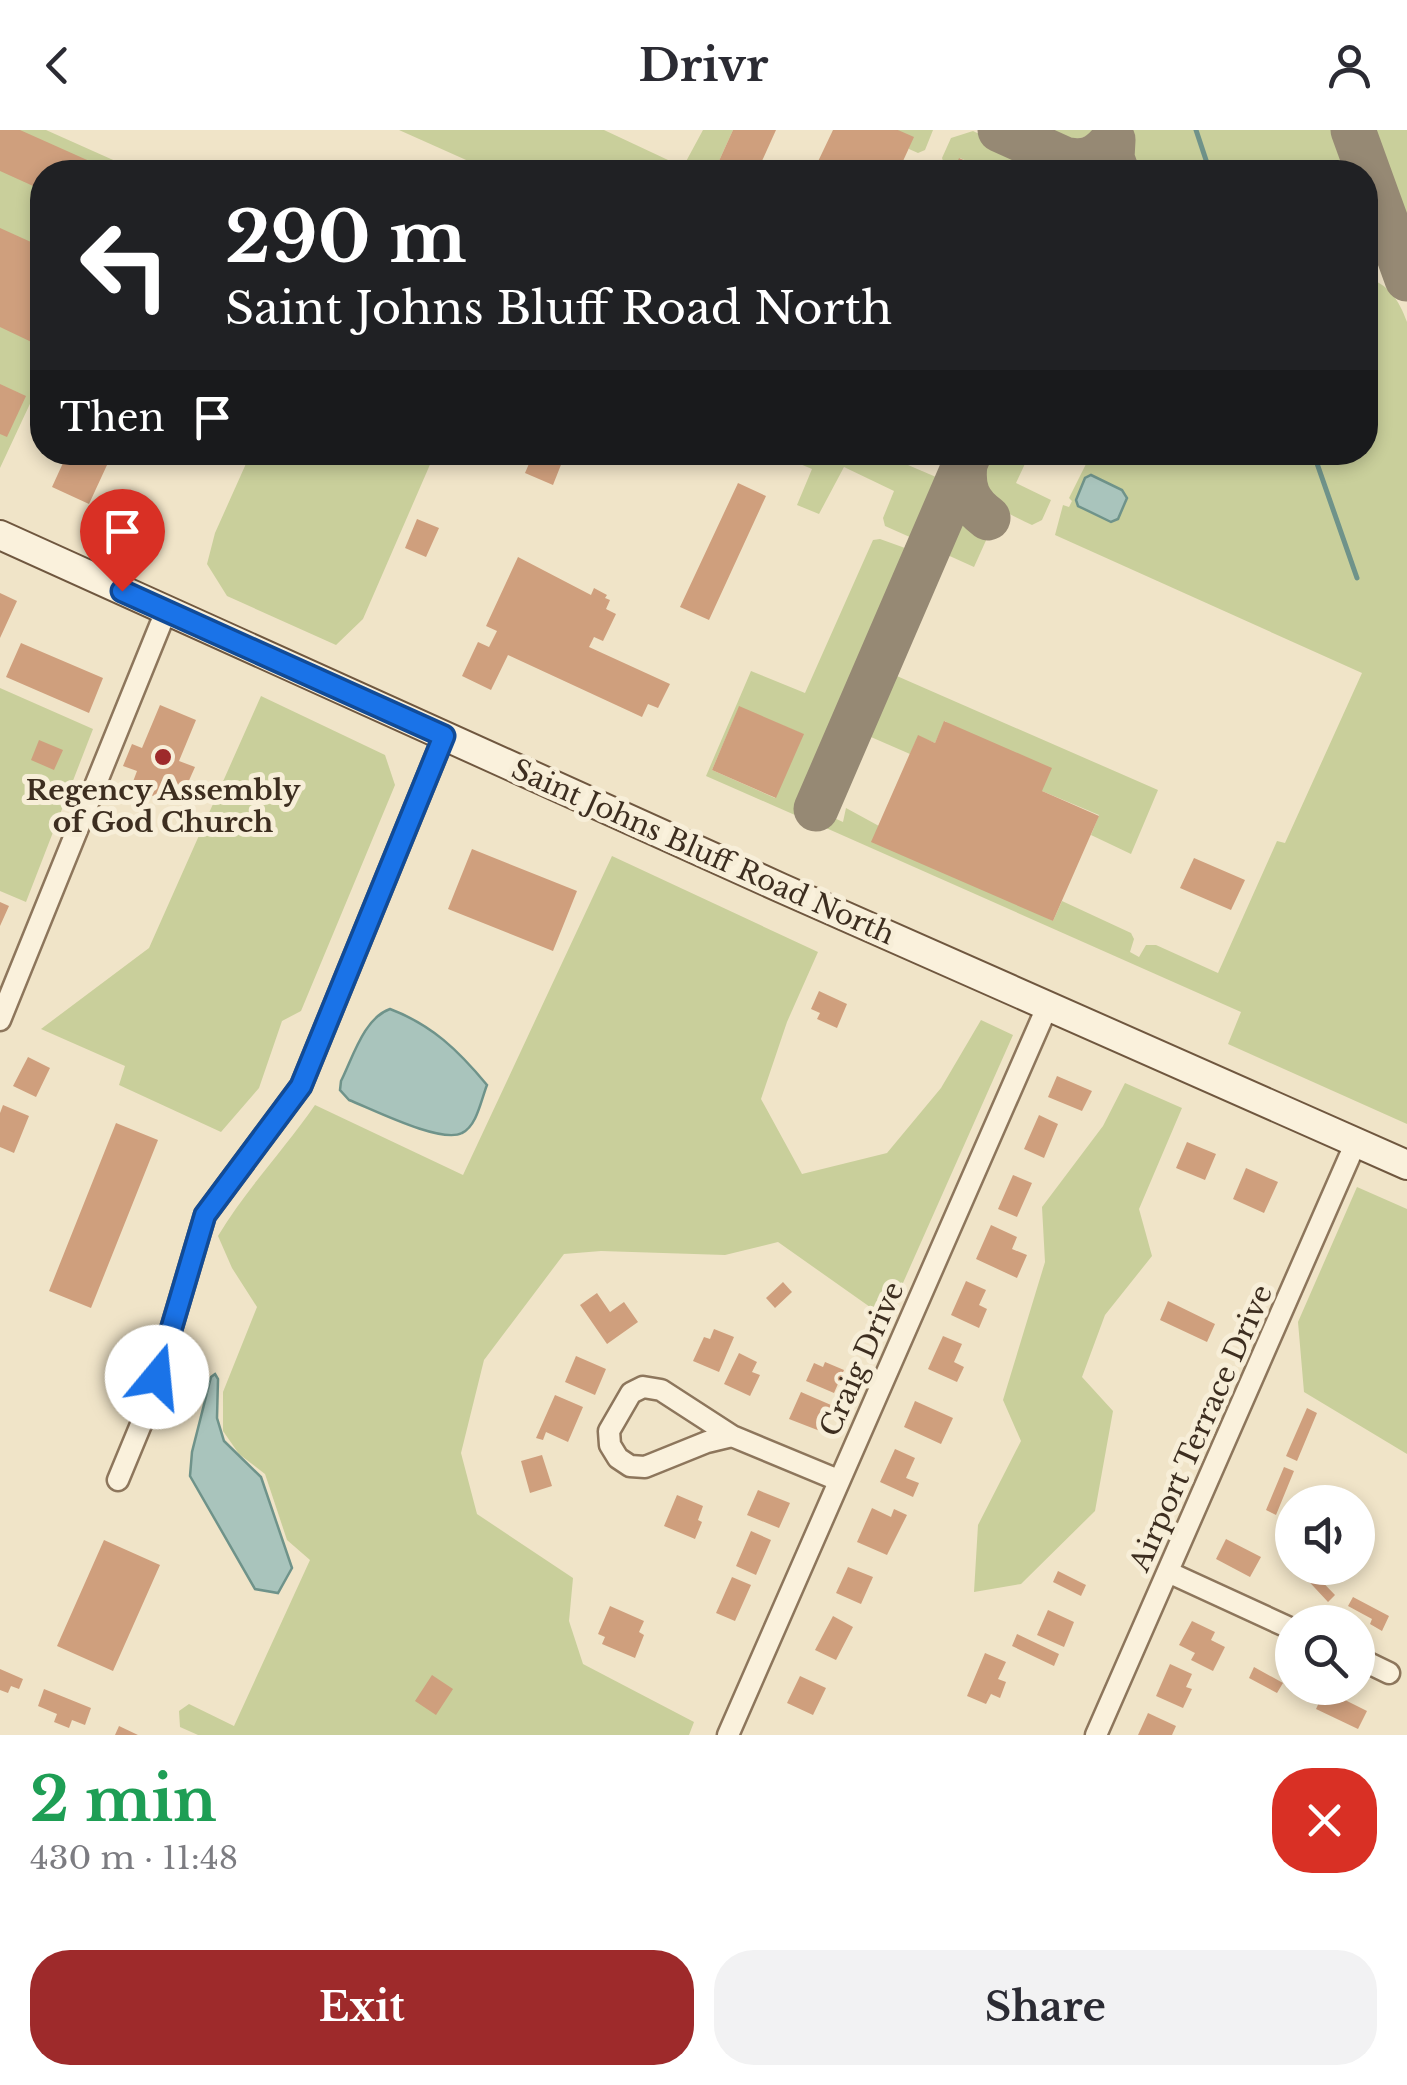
<!DOCTYPE html>
<html lang="en">
<head>
<meta charset="utf-8">
<style>
	body { margin:0; font-family:"Libre Baskerville",serif; background:#f2f2f3; color:#2b2b33; height:100vh; display:flex; flex-direction:column; font-size:38px; white-space:nowrap }
	* { box-sizing:border-box; margin:0 }
	p { font-size:32px; color:#7c7c81 }
	.icon { flex:none; width:55px; height:55px; fill:none; stroke:currentColor; stroke-width:2; stroke-linecap:round; stroke-linejoin:round }
	.map { position:relative; height:1605px; overflow:hidden }
	.side { display:flex; flex-direction:column; background:#fff; flex:1 }
	.side>* { flex:none }
	.top-card { position:absolute; left:30px; top:30px; width:1348px; height:305px; border-radius:40px; box-shadow:0 5px 15px #0003; background:#202124; color:#fff; overflow:hidden }
	.fabs { position:absolute; left:1275px; top:1355px; display:grid; gap:20px }
	.fabs a { display:grid; place-items:center; width:100px; height:100px; border-radius:50%; background:#fff; box-shadow:0 5px 15px #0003; font-size:50px }
	.pin { position:absolute; display:grid; place-items:center; width:85px; height:85px; color:#fff; margin:-102px -42px; border-radius:50% 50% 50% 0; rotate:-45deg; box-shadow:0 0 10px #0007 }
	.pin .icon { rotate:45deg }
	.me { position:absolute; width:110px; margin:-55px; rotate:17deg; stroke-linejoin:round; filter:drop-shadow(0 0 8px #0008) }
	.turn { display:flex; align-items:center; gap:35px; height:210px; padding:0 30px; font-size:45px }
	.turn .icon { width:130px; height:130px; stroke-width:2.5 }
	.turn b { display:block; font-size:70px; line-height:85px }
	.then { display:flex; align-items:center; height:95px; padding:0 30px; background:#0003; gap:20px; font-size:38px }
	.round { display:grid; place-items:center; flex:none; width:105px; height:105px; border-radius:40px; background:#f2f2f3 }
	.summary { display:flex; align-items:center; justify-content:space-between; height:170px; padding:0 30px }
	h1 { font-size:60px; font-weight:700; line-height:75px; color:#1e9e55 }
	.action { display:flex; gap:20px; margin-top:auto; padding:20px 30px }
	.action a { flex:1; height:115px; border-radius:40px; background:#9e2a2b; color:#fff; font-size:40px; font-weight:700; line-height:115px; text-align:center }
	.action a+a { background:#f2f2f3; color:#2b2b33 }
	header { display:flex; justify-content:space-between; align-items:center; height:130px; padding:0 30px; background:#fff; font-size:45px; font-weight:700 }
	.map>svg:first-child { display:block }
	.green { fill:#c9cf9b; fill-rule:evenodd }
	.water { fill:#a9c4bc; stroke:#6f938a; stroke-width:2.5 }
	.lines { fill:none; stroke-linecap:round; stroke-linejoin:round }
	.stream { stroke:#6f938a; stroke-width:5 }
	.taxiway { stroke:#968974; stroke-width:45 }
	.building { fill:#cf9f7d }
	.minor-casing { stroke:#8d765c; stroke-width:25 }
	.secondary-casing { stroke:#6f573f; stroke-width:32 }
	.minor { stroke:#faf1dc; stroke-width:20 }
	.secondary { stroke:#faf1dc; stroke-width:28 }
	.route-casing { stroke:#114b97; stroke-width:25 }
	.route { stroke:#1a73e8; stroke-width:18 }
	.poi-dot { fill:#9e2a2b; stroke:#f7eed8; stroke-width:4 }
	.labels { text-anchor:middle; dominant-baseline:central; stroke-width:10; stroke-linejoin:round; paint-order:stroke }
	.poi-label { font-size:28px; font-weight:bold; fill:#3d2e20; stroke:#f7eed8 }
	.street-label { font-size:28px; fill:#3d2e20; stroke:#f7eed8 }
</style>
</head>
<body>
<header><svg class="icon" aria-label="back" viewBox="0 0 24 24"><path d="M15 5l-7 7 7 7"/></svg>Drivr<svg class="icon" aria-label="person" viewBox="0 0 24 24"><circle cx="12" cy="8" r="4"/><path d="M4 21q1-7 8-7t8 7"/></svg></header>
<div class="map">
<svg width="1407" height="1605" viewBox="0 0 1407 1605">
	<rect width="100%" height="100%" fill="#f0e4c8"/>
	<!-- green -->
	<path class="green" d="M0 0H46L140 42H42V248L0 338Z
		M399 0H604L683 37 703 0H733L714 42H493Z
		M898 0H933L925 20 918 23 909 19Z
		M1031 0H1098C1074 15 1056 11 1031 0Z
		M1133 0H1337L1352 42H1141C1129 30 1130 16 1133 0Z
		M1366 0H1407V111Z
		M973 1 1041 33 1053 42H992L960 28 954 39 944 34 942 28 951 8Z
		M1365 147C1389 154 1399 170 1407 192V994L1228 914 1241 882 817 694 822 682 832 679 835 681 832 687 843 692 846 678 1053 791 1062 771 1131 803 1134 809 1130 822 1139 827 1146 815H1156L1218 843 1277 711 1285 713 1362 543 1055 405 1063 375 1069 377 1072 371 1069 368 1087 332 1084 330 1088 323 1365 322Z
		M246 323H435L363 489 336 515 227 466 207 434 215 403 249 327Z
		M774 323H880L936 347 941 357 920 404 912 408 885 396 883 388 894 361 844 337 819 384 797 375 812 339Z
		M984 323H1030L1016 353 1051 370 1042 390 1032 395C1001 381 965 362 984 323Z
		M956 390 985 401 988 406 974 437 943 423Z
		M880 409 905 418 910 429 808 663 811 670 804 689 706 646 751 541 805 563 873 410ZM739 577 803 604 775 668 712 640Z
		M890 543 1158 660 1131 724 1091 705 1099 685 1042 661 945 591 935 613 918 606 910 624 864 604Z
		M0 558 93 599 26 772 0 761Z
		M261 566 385 625 395 655 301 881 282 891 259 958 221 1002 119 955 125 936 41 899 149 818Z
		M612 726 818 822 787 892 761 969 802 1044 887 1023 941 958 981 890 1013 905 887 1189 778 1112 725 1125 601 1121 564 1124 484 1230 461 1323 477 1384 573 1448 569 1491 583 1534 694 1592 689 1605H198L180 1597 179 1581 189 1574 234 1596 310 1430 287 1410 265 1344 239 1324 223 1301V1262L257 1177 232 1138 218 1106C246 1059 284 1020 315 975L463 1045Z
		M1125 953 1182 978 1139 1079 1152 1126 1105 1185 1082 1247 1113 1281 1095 1381 1021 1454 974 1462 978 1395 1021 1311 1003 1270 1045 1132 1042 1077 1103 996Z
		M1357 1057 1407 1079V1324L1304 1262 1298 1192Z"/>
	<!-- water -->
	<path class="water" d="M1091 345 1122 360 1127 368 1118 389 1111 392 1078 376 1076 370 1085 348Z
		M390 879C432 895 458 920 487 955 481 970 477 996 462 1003 441 1014 372 979 349 970L340 960 341 951C353 927 364 888 390 879Z
		M215 1244 218 1249 217 1288 224 1311 261 1347 292 1438 278 1463 255 1459 190 1346 192 1322 211 1247Z"/>
	<g class="lines">
		<!-- stream -->
		<path class="stream" d="M1196 0 1210 42
			M1313 322 1357 448"/>
		<!-- taxiway -->
		<path class="taxiway" d="M1000 0 1093 42
			M1353 0 1407 149
			M1063 29C1086 34 1099 28 1113 10L1112 28 1117 42
			M965 334C962 359 968 373 988 388
			M816 679 970 322"/>
	</g>
	<!-- building -->
	<path class="building" d="M0 0H20L114 42H42V60L0 41Z
		M733 0H776L757 42H714Z
		M833 0H898L914 7 898 42H813Z
		M959 28 992 42H953Z
		M0 98 42 117V217L0 197Z
		M0 254 26 266 7 307 0 304Z
		M68 322H113L89 374 52 357Z
		M534 322H566L553 355 525 343Z
		M738 353 766 366 709 490 680 477Z
		M417 389 439 398 426 427 405 418Z
		M518 427 591 465 594 458 607 465 605 468 610 470 606 479 616 484 603 511 594 507 589 517 670 554 658 578 648 574 642 587 508 525 491 560 462 546 478 512 489 517 497 501 486 496Z
		M0 463 17 471 0 508Z
		M21 513 103 548 89 583 6 547Z
		M160 575 196 590 179 631 195 637 187 655 182 653 173 674 131 657 137 641 123 636 132 614 142 618Z
		M739 576 804 604 776 668 712 640Z
		M944 591 1052 638 1042 661 1099 686 1053 791 871 712 918 605 935 613Z
		M39 610 63 620 54 640 31 630Z
		M472 719 577 761 553 821 448 779Z
		M1194 728 1245 750 1231 780 1180 758Z
		M0 772 9 776 0 796Z
		M819 861 847 874 837 898 817 889 820 883 811 879Z
		M28 927 50 938 36 967 13 956Z
		M1057 946 1092 961 1082 981 1048 967Z
		M3 975 29 986 14 1023 0 1017V983Z
		M1039 985 1058 994 1044 1028 1024 1019Z
		M116 993 158 1010 91 1178 49 1161Z
		M1187 1012 1216 1024 1205 1050 1176 1038Z
		M1246 1038 1278 1052 1264 1083 1233 1069Z
		M1013 1045 1032 1053 1017 1087 998 1079Z
		M991 1095 1017 1107 1012 1119 1027 1125 1017 1148 976 1129Z
		M966 1151 986 1160 979 1175 987 1179 979 1198 951 1185Z
		M783 1152 792 1162 775 1178 766 1168Z
		M597 1163 610 1182 624 1172 638 1192 607 1214 580 1175Z
		M1168 1171 1215 1194 1207 1212 1160 1190Z
		M714 1199 734 1207 719 1242 693 1231 704 1207 710 1209Z
		M943 1206 962 1214 954 1232 964 1237 957 1252 928 1239Z
		M739 1223 757 1232 752 1242 760 1245 750 1266 724 1254Z
		M576 1226 606 1239 595 1265 565 1252Z
		M825 1232 844 1240 834 1263 806 1251 814 1233 823 1237Z
		M801 1262 831 1275 820 1301 789 1289Z
		M555 1265 583 1277 568 1312 546 1302 543 1310 536 1308Z
		M915 1271 953 1288 941 1314 904 1297Z
		M1307 1278 1317 1283 1297 1331 1286 1326Z
		M895 1319 915 1328 906 1348 919 1353 913 1367 880 1352Z
		M542 1325 552 1356 530 1363 521 1331Z
		M1284 1337 1294 1341 1276 1385 1266 1380Z
		M758 1360 790 1373 779 1398 747 1385Z
		M677 1365 703 1376 698 1390 702 1392 695 1409 664 1396Z
		M872 1378 891 1387 894 1379 907 1385 887 1425 857 1412Z
		M751 1401 771 1410 756 1445 736 1436Z
		M1226 1409 1261 1427 1250 1447 1216 1429Z
		M104 1410 160 1435 113 1541 57 1516Z
		M848 1437 873 1447 861 1474 836 1463Z
		M1309 1438 1335 1465 1328 1472 1301 1443Z
		M1058 1441 1086 1455 1081 1466 1053 1452Z
		M732 1447 751 1455 735 1491 716 1483Z
		M1353 1467 1389 1486 1382 1501 1370 1494 1372 1489 1348 1476Z
		M610 1476 644 1491 639 1502 644 1505 635 1528 602 1514 605 1507 598 1504Z
		M1048 1480 1074 1492 1064 1517 1037 1505Z
		M833 1486 853 1497 836 1530 815 1520Z
		M1192 1491 1215 1502 1211 1510 1225 1517 1213 1541 1191 1530 1195 1523 1179 1515Z
		M1017 1504 1059 1524 1054 1536 1012 1516Z
		M985 1523 1006 1532 998 1549 1006 1552 1000 1568 991 1564 986 1574 967 1566Z
		M1170 1534 1192 1544 1186 1557 1192 1559 1183 1578 1156 1566Z
		M1254 1537 1283 1553 1277 1563 1249 1548Z
		M0 1539 23 1549 19 1559 11 1556 8 1563 0 1560Z
		M432 1545 453 1559 436 1585 415 1571Z
		M800 1546 826 1558 813 1585 787 1573Z
		M44 1559 91 1578 85 1595 72 1590 69 1598 54 1592 57 1584 38 1576Z
		M1325 1560 1367 1581 1358 1599 1316 1579Z
		M1148 1583 1176 1596 1172 1605H1138Z
		M119 1596 138 1605H115Z"/>
	<g class="lines">
		<defs>
			<path id="minor" d="M0 890 166 481
				M732 1306 707 1312 645 1337 630 1336 618 1328 610 1315 609 1301 631 1263 643 1257 661 1260 732 1306 838 1350
				M118 1350 147 1280 205 1085 301 956 444 606
				M1168 1442 1292 1499
				M1358 1528 1389 1543
				M728 1605 1048 875
				M1096 1605 1356 1012"/>
			<path id="secondary" d="M0 405 781 758 1407 1035"/>
		</defs>
		<!-- minor casing -->
		<use href="#minor" class="minor-casing"/>
		<!-- secondary casing -->
		<use href="#secondary" class="secondary-casing"/>
		<!-- minor -->
		<use href="#minor" class="minor"/>
		<!-- secondary -->
		<use href="#secondary" class="secondary"/>
	</g>
	<g class="lines">
		<defs>
			<path id="route" d="M122 461 444 606 301 956 205 1085 157 1247"/>
		</defs>
		<!-- route casing -->
		<use href="#route" class="route-casing"/>
		<!-- route -->
		<use href="#route" class="route"/>
	</g>
	<!-- markers -->
	<circle class="poi-dot" cx="163" cy="627" r="10"/>
	<g class="labels">
		<!-- poi labels -->
		<g class="poi-label">
			<text x="163" y="660">Regency Assembly<tspan x="163" dy="32">of God Church</tspan></text>
		</g>
		<!-- street labels -->
		<g class="street-label">
			<text transform="translate(703 722) rotate(24)">Saint Johns Bluff Road North</text>
			<text transform="translate(862 1229) rotate(-66)">Craig Drive</text>
			<text transform="translate(1201 1298) rotate(-66)">Airport Terrace Drive</text>
		</g>
	</g>
</svg>
<div class="fabs">
<a><svg class="icon" aria-label="sound" viewBox="0 0 24 24"><path d="M4 9h4l5-4v14l-5-4H4zM17 9q2 3 0 6"/></svg></a>
<a><svg class="icon" aria-label="search" viewBox="0 0 24 24"><circle cx="10" cy="10" r="6"/><path d="M15 15l6 6"/></svg></a>
</div>
<div class="pin" style="left:122px;top:461px;background:#d93025"><svg class="icon" aria-label="arrive" viewBox="0 0 24 24"><path d="M6 21V4h12l-3 4 3 4H6"/></svg></div>
<svg class="me" style="left:157px;top:1247px" viewBox="-20 -20 40 40"><circle r="19" fill="#fff"/><path d="M0-13L10 11 0 6-10 11z" fill="#1a73e8"/></svg>
<div class="top-card">
<div class="turn"><svg class="icon" aria-label="left" viewBox="0 0 24 24"><path d="M17 20v-9H6M10 6l-5 5 5 5"/></svg><div><b>290 m</b>Saint Johns Bluff Road North</div></div>
<div class="then">Then<svg class="icon" aria-label="arrive" viewBox="0 0 24 24"><path d="M6 21V4h12l-3 4 3 4H6"/></svg></div>
</div>
</div>
<section class="side">
<div class="summary"><div><h1>2 min</h1><p>430 m · 11:48</p></div><a class="round" style="background:#d93025;color:#fff"><svg class="icon" aria-label="close" viewBox="0 0 24 24"><path d="M6 6l12 12M18 6L6 18"/></svg></a></div>
<div class="action"><a>Exit</a><a>Share</a></div>
</section>
</body>
</html>
